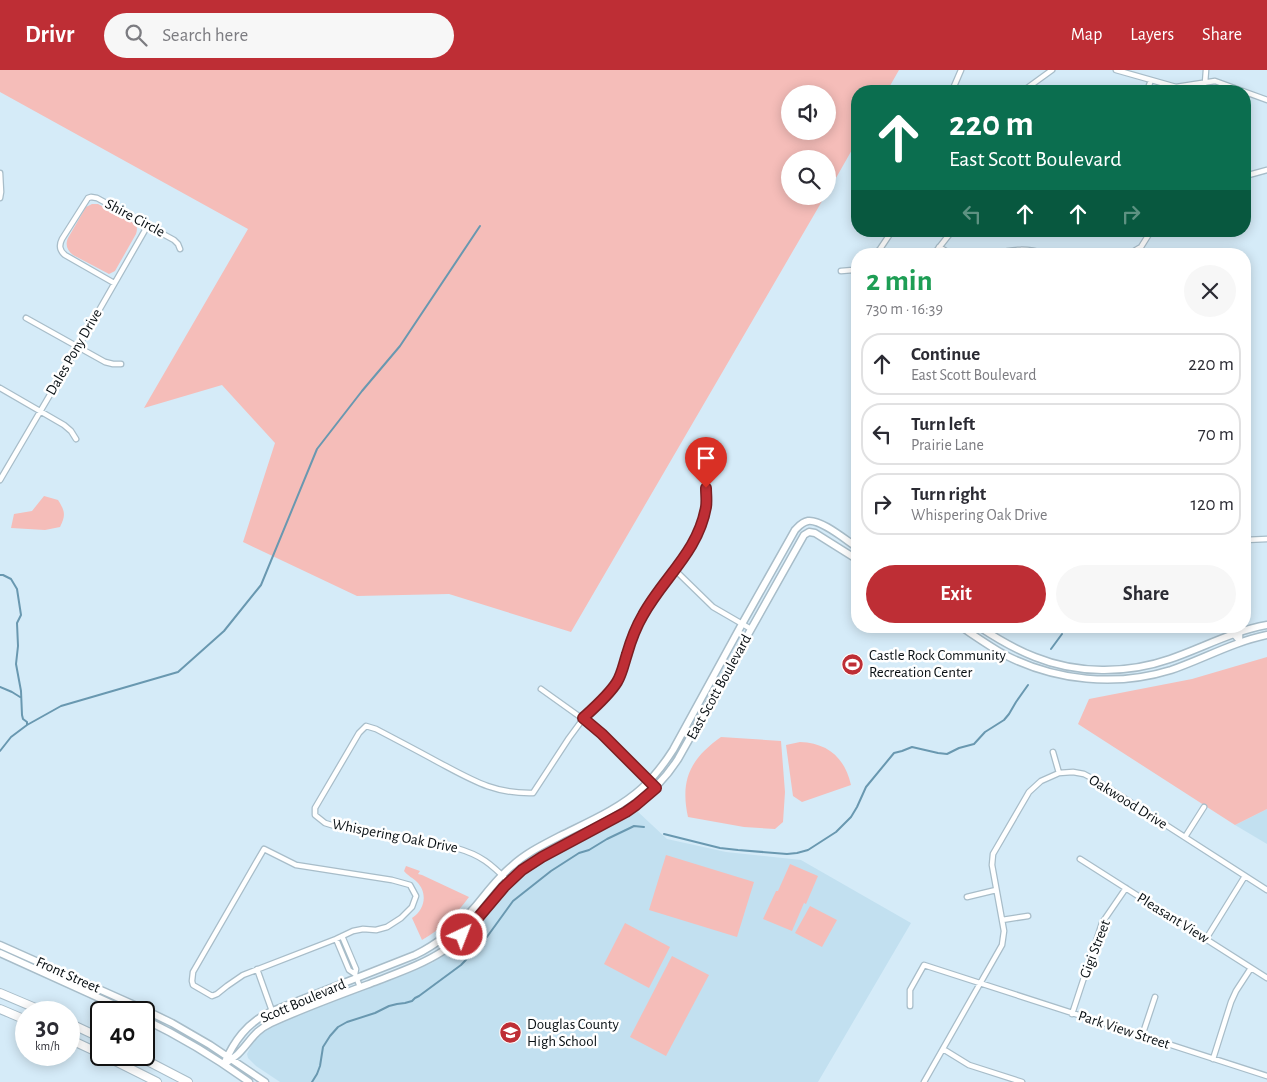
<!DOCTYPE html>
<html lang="en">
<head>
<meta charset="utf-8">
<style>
	body { margin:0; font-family:"Alegreya Sans",sans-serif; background:#f7f7f7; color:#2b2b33; height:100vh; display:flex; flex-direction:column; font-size:19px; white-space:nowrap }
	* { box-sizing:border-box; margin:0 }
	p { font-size:16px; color:#7c7c81 }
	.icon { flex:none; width:28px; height:28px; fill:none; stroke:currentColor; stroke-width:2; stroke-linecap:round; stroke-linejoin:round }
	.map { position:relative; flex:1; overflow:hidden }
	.side { position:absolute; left:851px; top:178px; width:400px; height:385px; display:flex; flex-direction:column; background:#fff; border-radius:20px; box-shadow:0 2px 12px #0003 }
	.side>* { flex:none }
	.hud { position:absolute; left:851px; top:15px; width:400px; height:152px; border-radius:20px; box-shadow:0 2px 12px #0003; background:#0b6e4f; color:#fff; overflow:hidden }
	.fabs { position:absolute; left:781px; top:15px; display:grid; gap:10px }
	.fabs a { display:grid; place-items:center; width:55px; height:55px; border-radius:50%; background:#fff; box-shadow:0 2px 12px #0003; font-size:25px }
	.speed { position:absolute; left:15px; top:931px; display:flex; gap:10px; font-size:25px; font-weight:700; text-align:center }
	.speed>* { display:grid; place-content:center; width:65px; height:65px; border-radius:50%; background:#fff; box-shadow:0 2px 12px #0003; line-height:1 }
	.speed small { font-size:12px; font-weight:400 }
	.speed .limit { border:2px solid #111; border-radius:8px; background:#fff; color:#111 }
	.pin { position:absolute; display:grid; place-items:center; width:42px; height:42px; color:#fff; margin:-51px -21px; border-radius:50% 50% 50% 0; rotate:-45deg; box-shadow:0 0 5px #0007 }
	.pin .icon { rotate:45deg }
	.me { position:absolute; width:55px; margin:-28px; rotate:43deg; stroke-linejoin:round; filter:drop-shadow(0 0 4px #0008) }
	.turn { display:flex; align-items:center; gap:18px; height:105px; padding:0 15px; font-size:22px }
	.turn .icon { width:65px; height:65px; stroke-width:2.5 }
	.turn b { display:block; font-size:35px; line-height:42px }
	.lanes { display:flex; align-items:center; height:48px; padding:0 15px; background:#0003; justify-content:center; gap:25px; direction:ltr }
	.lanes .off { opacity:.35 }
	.round { display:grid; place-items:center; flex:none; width:52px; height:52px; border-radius:26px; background:#f7f7f7 }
	.summary { display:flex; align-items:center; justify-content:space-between; height:85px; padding:0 15px }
	h1 { font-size:30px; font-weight:600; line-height:38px; color:#1e9e55 }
	.button { display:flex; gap:10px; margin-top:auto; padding:10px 15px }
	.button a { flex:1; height:58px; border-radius:30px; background:#be2e35; color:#fff; font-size:20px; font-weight:600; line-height:58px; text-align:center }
	.button a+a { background:#f7f7f7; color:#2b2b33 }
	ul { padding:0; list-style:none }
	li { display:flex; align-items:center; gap:15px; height:62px; margin:0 10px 8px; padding:0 5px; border:2px solid #e1e1e2; border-radius:20px }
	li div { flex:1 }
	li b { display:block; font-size:19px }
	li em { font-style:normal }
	header { display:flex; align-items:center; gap:30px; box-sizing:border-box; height:70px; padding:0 25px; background:#be2e35; color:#fff }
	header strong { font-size:24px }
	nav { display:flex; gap:28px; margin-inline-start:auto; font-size:18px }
	.search { width:350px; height:45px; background:#f7f7f7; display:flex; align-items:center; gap:12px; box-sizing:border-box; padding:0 18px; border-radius:28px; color:#7c7c81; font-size:19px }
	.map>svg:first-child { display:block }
	.built { fill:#c2e0f0 }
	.green { fill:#f5bdb9; fill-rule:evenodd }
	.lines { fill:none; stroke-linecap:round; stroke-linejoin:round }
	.stream { stroke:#6998b0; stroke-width:2 }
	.street-casing { stroke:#a8bdc9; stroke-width:7 }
	.secondary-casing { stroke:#a8bdc9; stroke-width:9 }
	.highway-casing { stroke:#a8bdc9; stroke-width:10 }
	.street { stroke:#fff; stroke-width:4.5 }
	.secondary { stroke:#fff; stroke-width:6 }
	.highway { stroke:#fff; stroke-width:8 }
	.route-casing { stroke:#7c1e22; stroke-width:12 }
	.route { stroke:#be2e35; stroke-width:9 }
	.labels { text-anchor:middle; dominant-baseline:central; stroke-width:5; stroke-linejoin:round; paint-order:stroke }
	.street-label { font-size:15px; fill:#080f13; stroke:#fff }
	.poi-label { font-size:15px; fill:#080f13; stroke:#fff; text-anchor:start }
</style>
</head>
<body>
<header>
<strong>Drivr</strong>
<div class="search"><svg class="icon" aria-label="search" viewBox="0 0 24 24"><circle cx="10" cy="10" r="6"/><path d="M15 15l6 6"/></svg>Search here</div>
<nav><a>Map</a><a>Layers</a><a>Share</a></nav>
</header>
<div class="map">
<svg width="1267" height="1012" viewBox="0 0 1267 1012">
	<rect width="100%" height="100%" fill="#d5ebf8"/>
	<!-- built -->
	<path class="built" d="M1267 739V774L1235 755Z
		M636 740 667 769 726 782 801 790 911 853 818 1012H280L256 996 248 988 247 984 251 976 257 968 269 957 318 937 413 901 432 893 447 883 460 874 471 863 500 829 524 804 539 794Z"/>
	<!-- green -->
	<path class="green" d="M0 0H899L887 21H858L857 71 828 122V89H790V126H825L571 562 449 524 357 526 243 472 275 373 222 315 144 338 248 159 0 22ZM790 24H828V61H790Z
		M92 134H98L132 152C137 155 138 158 136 164L115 201 109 204 73 185C67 180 65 175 68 168L86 137Z
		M44 426 58 430C65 441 66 445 60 457L45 460 11 458 14 444 32 441Z
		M1267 587V739L1235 755 1078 654 1089 629 1192 609Z
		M721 667 781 671 785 722 783 752 775 759 744 757 688 747C680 710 690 689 721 667Z
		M800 672C828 673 845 688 851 715L802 732 793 726 786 675Z
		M666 785 754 812 737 867 649 840Z
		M790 794 818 806 806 834 804 833 792 861 763 849 776 821H778Z
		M406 796 420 801 418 804 422 805 469 827C456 845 441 859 422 870L412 848C425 840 428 823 417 812 413 808 408 806 404 801Z
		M810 836 837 850 822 877 795 863Z
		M625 853 670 877 649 918 604 894Z
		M672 886 709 905 666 986 630 967Z"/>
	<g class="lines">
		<!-- stream -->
		<path class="stream" d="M0 505H3L11 509 17 519 21 545 17 553 18 576 16 594 21 621 22 645 23 649 27 652V655L11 667 0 681
			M1051 579 1062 564
			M0 617 12 622 20 627
			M27 655 61 636 178 602 224 561 261 515 317 379 362 321 400 276 480 156
			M664 764 720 778 738 780 787 784 797 783 808 780 836 762 851 747 857 737 866 717 894 683 902 681 912 677 938 683 947 684 959 678 974 674 985 662 1004 650 1009 644 1016 632 1028 615
			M312 1012 317 1004 320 996 323 977 330 966 338 957 347 952 375 943 389 936 397 934 405 933 412 931 415 928 419 926 461 895 484 871 513 831 551 801 579 783 589 780 607 769 630 758 634 756 644 757"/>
		<defs>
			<path id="street" d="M1116 0 1176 17 1215 11 1267 30
				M1205 13 1206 0
				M952 21 961 0
				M1023 21 1052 0
				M1147 21 1151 10
				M0 103 1 122 0 128
				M1245 106 1267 100
				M939 177 951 184
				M875 184 880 179 892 161
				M934 184 952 161
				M995 184C1013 179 1028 178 1045 184
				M1129 184 1141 177 1151 161
				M841 201 853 200 858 198
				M114 213 65 185C59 180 59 175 62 169L88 128 91 127 97 128 174 170 178 174 180 179
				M26 248 105 292 113 294H121
				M0 318 64 355 71 361 76 369
				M0 410 78 277 148 155
				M858 412V418
				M1245 470 1267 469
				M675 500 713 537 751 559
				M1230 556 1233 564 1240 572
				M1239 556 1240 562V572
				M541 619 583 649 602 664 656 718
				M1053 682 1059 703
				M1185 767 1204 737
				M264 779 296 795 392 810 410 815 416 826 412 837 401 848 387 857 376 860 363 859 353 861 336 869 243 905 227 916 217 924 212 926 193 915 192 911 193 902Z
				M1080 789 1267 908
				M509 812C491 794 481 785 456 778L341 758 325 753 315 745V738L359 663 366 656 376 659C397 670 418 681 438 692 472 710 494 724 533 723L569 668 583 649 613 618C628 597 630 569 642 547 662 509 703 479 706 434 707 429 706 423 706 418
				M967 827 996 820
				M1002 850 1028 846
				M342 866 356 899 355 904 360 917
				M336 869 349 900 355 904
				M1206 869 1245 806
				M257 899 272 941
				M910 936V920L924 895 1267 1006
				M1072 944 1102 853 1126 818
				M1142 966 1155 927
				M943 979 969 995 1022 1012
				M1213 989 1231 932 1236 921 1251 898
				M924 1012 1002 875 1004 861 992 795 993 784 1029 722 1041 711 1059 703 1073 702 1084 704 1099 712 1267 820"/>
			<path id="secondary" d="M960 556C975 566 989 576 1005 585 1056 611 1116 617 1171 600 1203 589 1233 572 1267 565
				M978 556C996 568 1014 579 1035 587 1077 604 1127 604 1170 589 1202 578 1233 561 1267 555
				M0 875 139 937 172 953 210 975 265 1012
				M0 883 130 942
				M144 949C181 967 216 988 249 1012
				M224 994C234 971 247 953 270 942L415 885C438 874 457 858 474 838 486 824 497 808 512 796 526 783 543 775 560 766 588 752 619 739 642 718 654 707 664 694 673 680L742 554 795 460C799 456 802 452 808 451 821 449 847 471 858 478
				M225 994C229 990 234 988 238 984 251 971 254 961 271 953 306 937 342 924 377 911 400 902 423 894 443 881 478 856 496 816 532 793 585 758 641 747 678 689L804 465 809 462 815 463 858 490"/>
			<path id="highway" d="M0 923 45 942
				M0 939 26 950
				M69 953 101 968
				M69 969 101 984
				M103 985 157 1012
				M136 985 188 1012"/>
		</defs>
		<!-- street casing -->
		<use href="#street" class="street-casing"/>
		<!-- secondary casing -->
		<use href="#secondary" class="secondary-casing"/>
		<!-- highway casing -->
		<use href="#highway" class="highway-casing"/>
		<!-- street -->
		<use href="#street" class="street"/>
		<!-- secondary -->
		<use href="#secondary" class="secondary"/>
		<!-- highway -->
		<use href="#highway" class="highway"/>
	</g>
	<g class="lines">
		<defs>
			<path id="route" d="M462 865 471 856 504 817 522 800 542 787 626 742 636 735 656 718 602 664 583 648C594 638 609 625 617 612 622 604 624 593 627 584 631 570 636 557 643 545 664 507 698 482 706 437 707 431 706 424 706 418"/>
		</defs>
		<!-- route casing -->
		<use href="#route" class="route-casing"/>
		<!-- route -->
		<use href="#route" class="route"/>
	</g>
	<!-- icons -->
	<defs>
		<symbol id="stadium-disc" viewBox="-11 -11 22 22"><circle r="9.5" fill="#be2e35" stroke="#fff"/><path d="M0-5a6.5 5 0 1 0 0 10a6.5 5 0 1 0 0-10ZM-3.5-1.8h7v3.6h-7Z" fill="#fff"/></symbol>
		<symbol id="school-disc" viewBox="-11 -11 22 22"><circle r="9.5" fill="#be2e35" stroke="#fff"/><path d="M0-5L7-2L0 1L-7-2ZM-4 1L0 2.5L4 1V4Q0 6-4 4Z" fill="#fff"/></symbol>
	</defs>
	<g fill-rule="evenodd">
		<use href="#stadium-disc" x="840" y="582" width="25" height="25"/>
		<use href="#school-disc" x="498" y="950" width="25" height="25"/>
	</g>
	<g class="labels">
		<!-- street labels -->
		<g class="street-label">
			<text transform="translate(135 148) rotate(28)">Shire Circle</text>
			<text transform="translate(74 282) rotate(-60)">Dales Pony Drive</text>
			<text transform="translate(719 617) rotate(-61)">East Scott Boulevard</text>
			<text transform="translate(1128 732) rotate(32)">Oakwood Drive</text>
			<text transform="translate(395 766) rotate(11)">Whispering Oak Drive</text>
			<text transform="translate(1173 848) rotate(32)">Pleasant View</text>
			<text transform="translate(1095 879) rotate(-69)">Gigi Street</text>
			<text transform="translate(68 905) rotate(24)">Front Street</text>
			<text transform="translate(303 931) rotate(-23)">Scott Boulevard</text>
			<text transform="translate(1124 960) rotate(18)">Park View Street</text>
		</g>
		<!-- poi labels -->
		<g class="poi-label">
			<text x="869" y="585">Castle Rock Community<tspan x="869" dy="17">Recreation Center</tspan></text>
			<text x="527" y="954">Douglas County<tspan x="527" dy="17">High School</tspan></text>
		</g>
	</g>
</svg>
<div class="fabs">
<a><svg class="icon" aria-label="sound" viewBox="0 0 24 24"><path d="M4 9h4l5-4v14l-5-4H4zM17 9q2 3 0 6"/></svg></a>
<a><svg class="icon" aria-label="search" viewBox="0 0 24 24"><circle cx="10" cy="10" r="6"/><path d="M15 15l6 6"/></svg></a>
</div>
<div class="speed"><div>30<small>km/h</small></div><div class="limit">40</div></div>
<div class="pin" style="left:706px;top:418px;background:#d93025"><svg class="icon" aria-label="arrive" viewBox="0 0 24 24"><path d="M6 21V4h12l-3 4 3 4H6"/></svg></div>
<svg class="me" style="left:462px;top:865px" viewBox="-20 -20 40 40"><circle r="17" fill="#be2e35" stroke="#fff" stroke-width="3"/><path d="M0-11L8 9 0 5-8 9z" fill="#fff"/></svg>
<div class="hud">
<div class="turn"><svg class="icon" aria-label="ahead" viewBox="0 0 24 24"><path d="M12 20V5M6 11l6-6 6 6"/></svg><div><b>220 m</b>East Scott Boulevard</div></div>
<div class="lanes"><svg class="icon off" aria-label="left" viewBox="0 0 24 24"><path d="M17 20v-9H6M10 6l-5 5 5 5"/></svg><svg class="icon" aria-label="ahead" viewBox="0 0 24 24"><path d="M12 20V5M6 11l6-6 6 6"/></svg><svg class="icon" aria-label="ahead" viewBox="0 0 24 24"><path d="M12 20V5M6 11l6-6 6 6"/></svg><svg class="icon off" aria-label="right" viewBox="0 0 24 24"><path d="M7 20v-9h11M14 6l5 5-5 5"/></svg></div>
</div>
<section class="side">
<div class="summary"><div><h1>2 min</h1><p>730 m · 16:39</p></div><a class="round"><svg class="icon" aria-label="close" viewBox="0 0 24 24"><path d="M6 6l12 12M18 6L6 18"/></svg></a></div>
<ul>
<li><svg class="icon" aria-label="ahead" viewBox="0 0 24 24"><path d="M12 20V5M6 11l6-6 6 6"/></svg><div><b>Continue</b><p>East Scott Boulevard</p></div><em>220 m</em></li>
<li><svg class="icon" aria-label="left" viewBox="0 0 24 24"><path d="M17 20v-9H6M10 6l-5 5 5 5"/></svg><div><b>Turn left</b><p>Prairie Lane</p></div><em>70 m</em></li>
<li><svg class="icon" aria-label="right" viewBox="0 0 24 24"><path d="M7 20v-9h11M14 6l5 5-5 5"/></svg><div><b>Turn right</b><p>Whispering Oak Drive</p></div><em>120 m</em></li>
</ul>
<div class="button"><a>Exit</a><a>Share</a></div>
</section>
</div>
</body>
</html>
